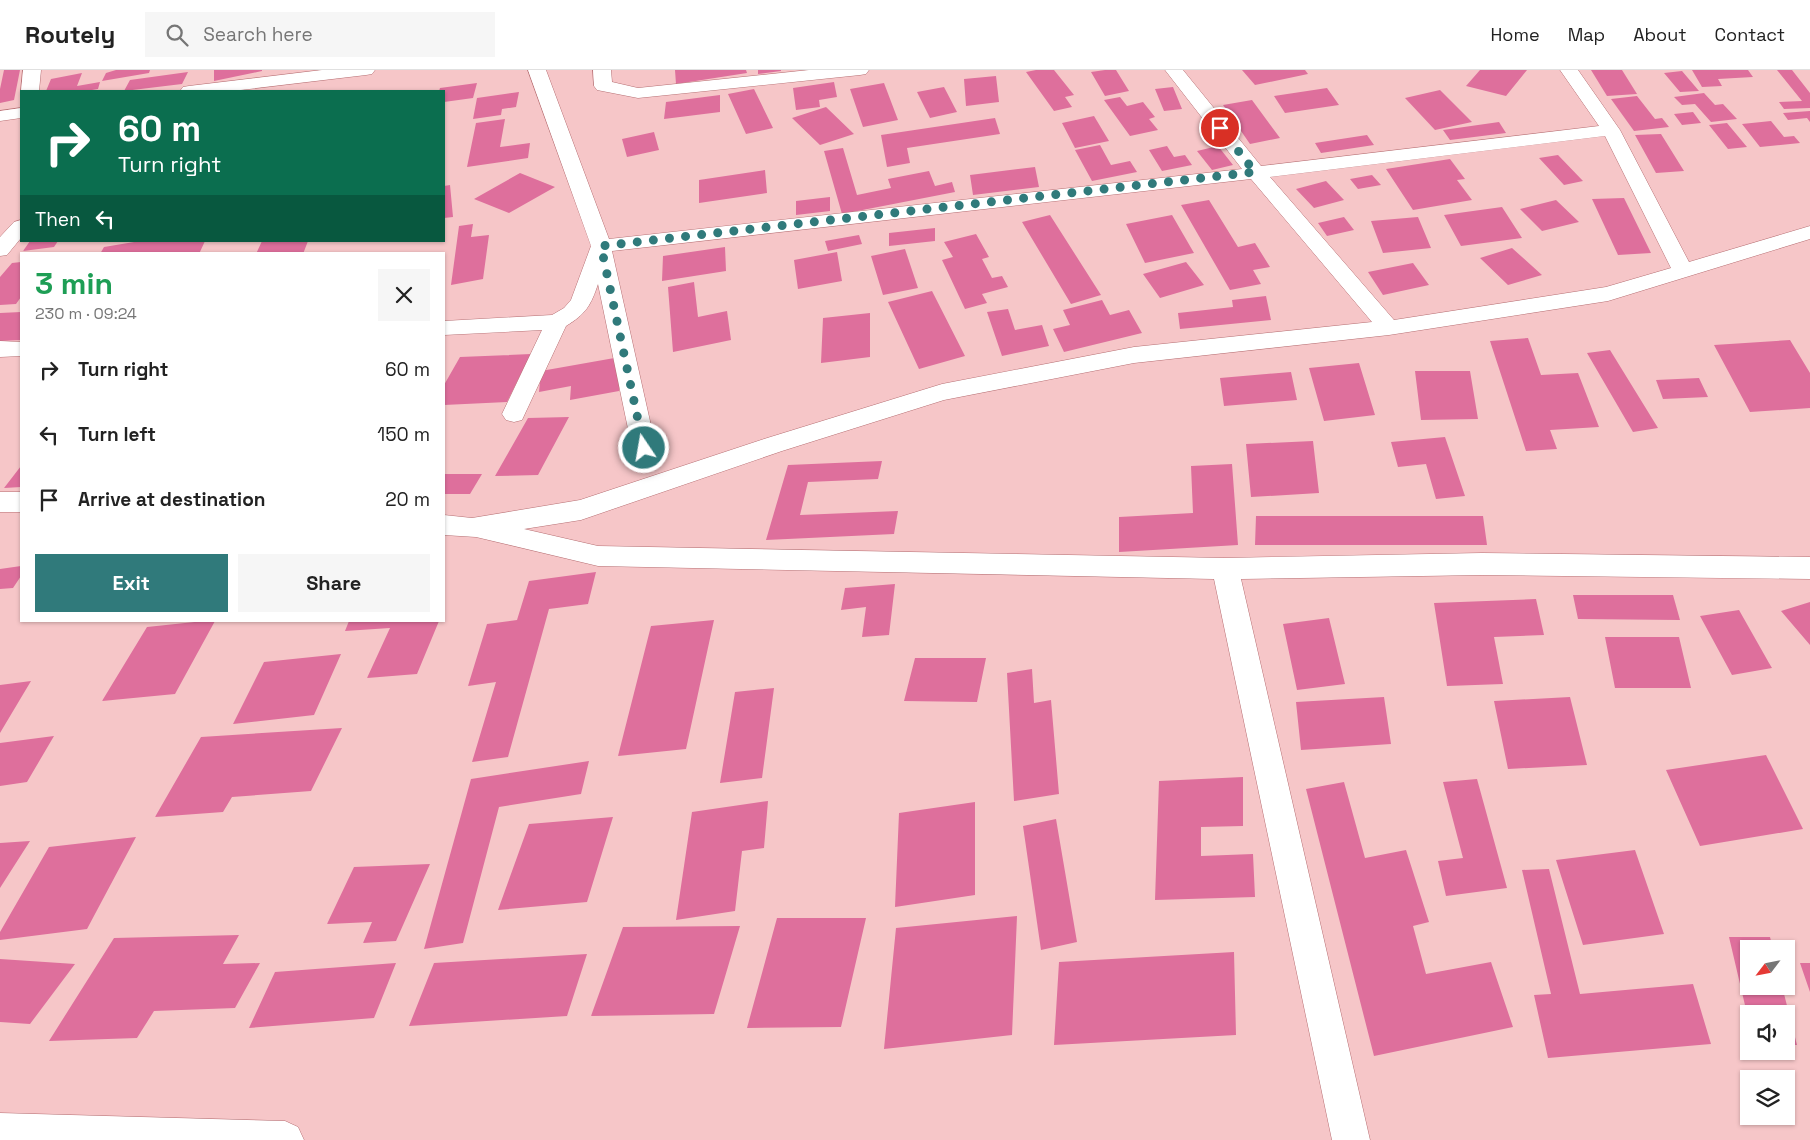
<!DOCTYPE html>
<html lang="en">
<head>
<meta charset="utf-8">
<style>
	body { margin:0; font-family:"Space Grotesk",sans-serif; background:#f6f6f6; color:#222; height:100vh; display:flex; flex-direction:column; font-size:19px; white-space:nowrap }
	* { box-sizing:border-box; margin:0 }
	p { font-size:16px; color:#767676 }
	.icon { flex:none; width:28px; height:28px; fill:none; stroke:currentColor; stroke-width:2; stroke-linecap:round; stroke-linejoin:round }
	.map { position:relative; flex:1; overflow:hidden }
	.details { position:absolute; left:20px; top:182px; width:425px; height:370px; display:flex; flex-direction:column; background:#fff; border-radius:0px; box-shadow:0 1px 4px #0004 }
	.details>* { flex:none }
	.top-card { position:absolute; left:20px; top:20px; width:425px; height:152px; border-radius:0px; box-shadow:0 1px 4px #0004; background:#0b6e4f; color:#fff; overflow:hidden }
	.needle { width:32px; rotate:238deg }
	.buttons { position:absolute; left:1740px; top:870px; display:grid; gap:10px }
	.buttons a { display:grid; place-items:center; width:55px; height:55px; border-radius:0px; background:#fff; box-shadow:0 1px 4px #0004; font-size:25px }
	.pin { position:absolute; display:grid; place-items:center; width:42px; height:42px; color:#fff; margin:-21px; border:2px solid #fff; border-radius:50%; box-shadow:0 1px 5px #0007 }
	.me { position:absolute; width:55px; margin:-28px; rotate:348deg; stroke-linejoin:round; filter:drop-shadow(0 0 4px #0008) }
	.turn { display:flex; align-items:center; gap:18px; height:105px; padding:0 15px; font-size:22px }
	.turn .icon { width:65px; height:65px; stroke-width:2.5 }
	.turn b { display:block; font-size:35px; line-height:42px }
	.then { display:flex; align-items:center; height:48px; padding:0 15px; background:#0003; gap:10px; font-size:19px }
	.round { display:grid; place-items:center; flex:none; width:52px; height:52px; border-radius:0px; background:#f6f6f6 }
	.overview { display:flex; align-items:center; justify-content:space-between; height:85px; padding:0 15px }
	h1 { font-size:30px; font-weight:800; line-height:38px; color:#1e9e55 }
	.action { display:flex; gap:10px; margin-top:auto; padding:10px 15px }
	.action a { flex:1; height:58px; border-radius:0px; background:#307a7b; color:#fff; font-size:20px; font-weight:800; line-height:58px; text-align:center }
	.action a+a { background:#f6f6f6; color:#222 }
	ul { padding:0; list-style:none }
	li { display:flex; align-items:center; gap:15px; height:65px; padding:0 15px }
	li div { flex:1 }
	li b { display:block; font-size:19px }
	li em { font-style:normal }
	header { display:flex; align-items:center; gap:30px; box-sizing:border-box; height:70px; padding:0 25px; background:#fff; border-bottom:1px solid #e0e0e0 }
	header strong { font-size:24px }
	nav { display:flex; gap:28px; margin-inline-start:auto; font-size:18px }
	.search { width:350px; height:45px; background:#f6f6f6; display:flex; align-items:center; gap:12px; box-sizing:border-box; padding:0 18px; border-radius:0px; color:#767676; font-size:19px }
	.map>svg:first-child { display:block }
	.building { fill:#de6f9c }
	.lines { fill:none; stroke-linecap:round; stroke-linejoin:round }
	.minor-casing { stroke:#b66f73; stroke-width:1 }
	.tertiary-casing { stroke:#b66f73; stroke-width:1 }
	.primary-casing { stroke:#b66f73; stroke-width:1 }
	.minor { fill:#fff; fill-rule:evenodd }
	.tertiary { fill:#fff; fill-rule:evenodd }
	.primary { fill:#fff; fill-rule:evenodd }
	.route { stroke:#307a7b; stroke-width:9; stroke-dasharray:0 16.2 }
</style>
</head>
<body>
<header>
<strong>Routely</strong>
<div class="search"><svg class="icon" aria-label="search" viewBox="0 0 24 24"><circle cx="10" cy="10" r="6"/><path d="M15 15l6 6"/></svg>Search here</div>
<nav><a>Home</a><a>Map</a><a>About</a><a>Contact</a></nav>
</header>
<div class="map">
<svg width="1810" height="1070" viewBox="0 0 1810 1070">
	<rect width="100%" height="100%" fill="#f6c6c8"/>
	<!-- building -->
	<path class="building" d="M4 0H20L14 30 0 33V19Z
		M116 0H150L149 3 102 11 106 3Z
		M214 0H262V1L214 11Z
		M675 0H746L747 3 676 14Z
		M758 0H781V1L758 4Z
		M1036 0H1054L1074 25 1065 27 1072 37 1054 41 1026 2Z
		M1105 0H1116L1129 21 1105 26 1091 2Z
		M1242 0H1305L1308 4 1255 15Z
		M1480 0H1527L1506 26 1466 16Z
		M1591 0H1622L1637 24 1607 26Z
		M1692 0H1748L1753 7 1718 9 1722 16 1702 17Z
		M1777 0H1792L1810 23V38L1784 39 1779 32 1802 31Z
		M1682 1 1699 21 1680 22 1664 3Z
		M188 2 182 14 124 21 130 10Z
		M82 3 77 16 100 12 98 19 86 21H46L51 9Z
		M996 6 999 32 966 36 964 9Z
		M834 12 837 27 819 30 820 37 796 40 793 18Z
		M477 13 473 28 444 32V21H439L440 18Z
		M884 13 898 50 863 57 850 19Z
		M944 17 957 42 930 48 917 22Z
		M1173 17 1182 39 1164 41 1155 19Z
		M1327 18 1339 35 1285 43 1274 26Z
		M754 19 773 58 746 64 728 24Z
		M1440 20 1472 52 1435 60 1405 28Z
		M519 22 516 37 502 39 501 45 473 49 477 28Z
		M1704 23 1715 35 1723 34 1737 49 1711 52 1695 34 1682 35 1674 27Z
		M720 25V42L664 49 666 32Z
		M1637 26 1655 49 1662 48 1669 57 1634 61 1611 29Z
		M1120 27 1127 36 1143 32 1155 47 1149 49 1158 60 1130 66 1104 30Z
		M1252 30 1280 68 1250 74 1223 35Z
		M826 37 854 64 820 75 792 48Z
		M1810 41V52L1807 48 1788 50 1783 43Z
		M1693 42 1701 53 1682 55 1674 44Z
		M1094 46 1109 71 1075 78 1062 53Z
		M995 48 1000 64 907 78 910 93 887 97 881 65Z
		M505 49 500 77 530 73 528 88 467 97 476 53Z
		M1771 51 1784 67 1794 66 1800 73 1760 77 1742 54Z
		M1499 52 1506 63 1450 70 1443 60Z
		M1727 53 1747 77 1728 79 1709 55Z
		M654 62 659 80 627 87 622 69Z
		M1661 64 1684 101 1656 103 1635 65Z
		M1367 65 1374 75 1321 83 1315 73Z
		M1100 75 1111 95 1130 91 1137 102 1092 111 1075 80Z
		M1167 76 1174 87 1185 85 1192 95 1162 101 1149 80Z
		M1218 76 1233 95 1212 100 1197 81Z
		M843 78 857 125 891 118 888 109 929 101 935 116 952 112 955 122 842 144 824 81Z
		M1558 85 1583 111 1564 115 1539 88Z
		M1450 89 1465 109 1457 110 1472 130 1413 140 1386 99Z
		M1035 97 1039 117 973 125 970 105Z
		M765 100 767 123 699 133V110Z
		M520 103 555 117 509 143 474 129Z
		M1372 105 1381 115 1358 119 1350 109Z
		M1326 111 1344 130 1314 138 1296 119Z
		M450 115 453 147 444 148V116Z
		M830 127V141L796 145V131Z
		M1624 128 1651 183 1618 185 1592 129Z
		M1209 130 1238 177 1255 173 1270 197 1253 200 1261 214 1230 220 1181 135Z
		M1556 130 1579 152 1542 161 1520 139Z
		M1502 137 1522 168 1461 176 1444 145Z
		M1050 145 1101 225 1071 234 1022 152Z
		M1172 145 1194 183 1145 193 1126 154Z
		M1344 147 1354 160 1327 166 1318 153Z
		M1418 147 1431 178 1383 183 1371 151Z
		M473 154 471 167 489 165 483 209 451 215 459 156Z
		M935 158V171L889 176V163Z
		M976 164 989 187 982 189 992 208 1002 206 1008 217 982 224 987 233 965 239 942 190 953 187 944 172Z
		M859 165 862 174 828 181 825 171Z
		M30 171H58L54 177 23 181Z
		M140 171H205L199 184H100L104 177Z
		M262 171H308L303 184H256Z
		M725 177 726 201 662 211 663 186Z
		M1512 178 1542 205 1508 215 1480 188Z
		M905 179 918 218 883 225 871 186Z
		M837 182 842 211 798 219 794 190Z
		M21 192V227L16 234 0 235V207L12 193Z
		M1186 192 1204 215 1160 228 1143 204Z
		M1413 193 1429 215 1383 225 1368 202Z
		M694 212 698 247 727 241 731 270 673 282 668 217Z
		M932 221 965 286 919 299 888 232Z
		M1266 226 1271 250 1180 259 1178 243 1233 237 1232 230Z
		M1102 230 1110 245 1129 240 1142 263 1064 282 1053 259 1070 255 1063 240Z
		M1008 239 1015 260 1042 255 1049 276 1002 286 987 242Z
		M21 242V270L0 271V243Z
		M870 243V287L821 293 823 248Z
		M1528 268 1541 305 1578 303 1599 357 1550 360 1557 379 1526 381 1490 271Z
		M1790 270 1810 303V338L1750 342 1714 275Z
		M1610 280 1658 358 1633 362 1587 283Z
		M531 284 507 332 444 335V315L460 287Z
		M620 287 619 321 570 330 571 316 539 322 541 301Z
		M1359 293 1375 345 1324 351 1309 298Z
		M1415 301H1470L1478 349 1421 350Z
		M1291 302 1297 330 1224 336 1220 308Z
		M1699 308 1708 327 1663 329 1656 310Z
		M569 347 538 405 495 406 528 348Z
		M1445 367 1465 426 1436 429 1426 394 1398 397 1391 372Z
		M1313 371 1319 423 1251 427 1246 374Z
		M882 391 878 409 808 412 800 445 898 441 894 464 766 470 788 395Z
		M1232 394 1238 475 1119 482V447L1193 443 1191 396Z
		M21 396V417L4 418Z
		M444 404H482L470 424H444Z
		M1256 446H1483L1487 475H1255Z
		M21 496V506L13 518 0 519V499Z
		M596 502 588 534 549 539 508 687 472 692 496 612 468 616 487 554 517 550 529 511Z
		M895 514 889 565 862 567 866 537 841 540 845 518Z
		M1573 525H1673L1680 550 1578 549Z
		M1536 529 1544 565 1494 567 1503 614 1447 616 1434 533Z
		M1810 532V575L1781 541Z
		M1739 540 1769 593 1772 598 1732 605 1700 546Z
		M1329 548 1345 614 1297 620 1283 554Z
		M714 550 686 679 618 686 651 556Z
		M204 551H215L175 624 102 631 147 557Z
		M349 551H439L417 604 367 608 390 558 345 561Z
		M1605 567H1679L1691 618H1615Z
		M341 584 314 645 233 654 264 592Z
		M915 588H986L977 632 904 631Z
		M1032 599 1034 633 1051 630 1059 724 1014 731 1007 603Z
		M31 611 0 663V615Z
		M774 618 762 708 720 713 735 622Z
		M1384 627 1391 674 1301 680 1296 632Z
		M1570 627 1587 695 1508 699 1494 631Z
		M342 658 311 721 232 727 223 742 155 747 201 667Z
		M54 666 27 712 0 716V673Z
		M1766 685 1803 759 1700 776 1666 700Z
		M589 691 581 724 499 737 463 873 424 879 471 709Z
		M1243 707V756L1201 757V786L1253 784 1255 827 1155 830 1159 711Z
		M1477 709 1507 818 1446 826 1438 791 1463 788 1443 712Z
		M1344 712 1365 788 1406 780 1429 852 1413 856 1426 904 1491 892 1513 957 1374 986 1306 719Z
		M768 731 764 778 742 781 735 841 676 850 692 742Z
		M975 732V825L895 837 899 743Z
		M613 747 587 832 498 840 529 754Z
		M1056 749 1077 872 1041 880 1023 756Z
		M136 767 87 859 0 870V862L49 777Z
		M30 771 0 818V773Z
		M1635 780 1664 864 1583 875 1556 790Z
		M430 794 396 871 363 873 372 852 327 854 354 797Z
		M1549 799 1580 924 1693 914 1711 974 1548 988 1534 925 1551 924 1522 800Z
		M1017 846 1012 965 884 979 896 858Z
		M777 848H866L841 957 747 958Z
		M740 856 714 944 591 946 623 857Z
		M239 865 223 894 260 893 235 938 154 941 137 968 49 971 114 868Z
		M1729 867H1770L1773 879H1749V916H1782L1797 975H1786V944H1749L1748 948Z
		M1234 882 1236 965 1054 975 1059 892Z
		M587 884 567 946 409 956 434 893Z
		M0 889 75 894 30 954 0 952Z
		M396 893 374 948 249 958 275 902Z
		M1800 893H1810V922Z"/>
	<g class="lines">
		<defs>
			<path id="minor" d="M23 0H41L39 21H21Z
				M528 0H546L609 169 1242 99 1165 0H1183L1261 96 1599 56 1560 0H1578L1620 60 1689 192 1810 156V169L1608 231 1389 265 1134 293 944 330 782 381 581 450 524 459 598 476 1225 488 1482 483 1810 487V509L1482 505 1241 509 1370 1070H1332L1214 509 598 496 476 467 444 465V445L472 448 580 430 764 369 942 314 1134 277 1372 252 1251 109 612 181 656 378 653 384 644 387 635 384 632 378 598 214C591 235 586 244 566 256L522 350 514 352 506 350 502 344 542 260 444 265V251L552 245 564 238 571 230 591 176ZM1605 66 1671 198 1606 217 1394 250 1270 107Z
				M21 150V168L7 185 0 186V167L14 152Z
				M0 271 21 272V286L0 287Z
				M0 422H21V442H0Z"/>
			<path id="tertiary" d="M322 0H375L372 4 366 5 232 21H180L183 17 189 16Z
				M593 0H611L612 12 638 18 809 0H869L866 4 860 5 638 28 597 20 594 16Z
				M21 38V48L0 51V41Z"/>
			<path id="primary" d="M0 1043 285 1051 298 1057 304 1070H0Z"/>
		</defs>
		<!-- minor casing -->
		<use href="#minor" class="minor-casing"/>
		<!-- tertiary casing -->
		<use href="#tertiary" class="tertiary-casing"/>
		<!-- primary casing -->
		<use href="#primary" class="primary-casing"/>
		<!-- minor -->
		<use href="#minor" class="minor"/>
		<!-- tertiary -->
		<use href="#tertiary" class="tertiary"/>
		<!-- primary -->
		<use href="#primary" class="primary"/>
	</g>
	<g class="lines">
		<!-- route -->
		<path class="route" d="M644 378 601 176 1255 102 1220 58"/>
	</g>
</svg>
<div class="buttons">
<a><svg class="needle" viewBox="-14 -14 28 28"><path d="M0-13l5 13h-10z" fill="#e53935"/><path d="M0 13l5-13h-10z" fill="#767676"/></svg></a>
<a><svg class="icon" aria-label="sound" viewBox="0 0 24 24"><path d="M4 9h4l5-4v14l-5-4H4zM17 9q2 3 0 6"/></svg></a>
<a><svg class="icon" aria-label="layers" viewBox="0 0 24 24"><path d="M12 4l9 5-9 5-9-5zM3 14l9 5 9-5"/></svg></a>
</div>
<div class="pin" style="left:1220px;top:58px;background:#d93025"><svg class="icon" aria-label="arrive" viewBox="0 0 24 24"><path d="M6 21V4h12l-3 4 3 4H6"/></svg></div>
<svg class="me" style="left:644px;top:378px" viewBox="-20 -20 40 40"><circle r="17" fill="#307a7b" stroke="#fff" stroke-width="3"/><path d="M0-11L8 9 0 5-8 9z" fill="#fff"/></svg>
<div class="top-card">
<div class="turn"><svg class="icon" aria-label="right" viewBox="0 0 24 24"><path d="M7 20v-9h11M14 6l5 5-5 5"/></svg><div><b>60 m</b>Turn right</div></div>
<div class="then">Then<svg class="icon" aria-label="left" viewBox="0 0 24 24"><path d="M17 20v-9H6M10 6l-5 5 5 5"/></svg></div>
</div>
<section class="details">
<div class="overview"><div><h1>3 min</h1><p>230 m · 09:24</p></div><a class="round"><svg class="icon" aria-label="close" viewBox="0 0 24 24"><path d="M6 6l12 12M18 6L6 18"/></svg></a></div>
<ul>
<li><svg class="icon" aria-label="right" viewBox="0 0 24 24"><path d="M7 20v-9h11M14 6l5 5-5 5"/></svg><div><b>Turn right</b></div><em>60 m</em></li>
<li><svg class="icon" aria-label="left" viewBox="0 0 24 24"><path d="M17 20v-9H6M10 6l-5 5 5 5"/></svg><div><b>Turn left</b></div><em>150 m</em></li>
<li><svg class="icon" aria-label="arrive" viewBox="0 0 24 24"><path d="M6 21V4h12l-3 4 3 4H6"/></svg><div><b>Arrive at destination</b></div><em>20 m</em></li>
</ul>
<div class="action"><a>Exit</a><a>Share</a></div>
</section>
</div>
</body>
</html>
